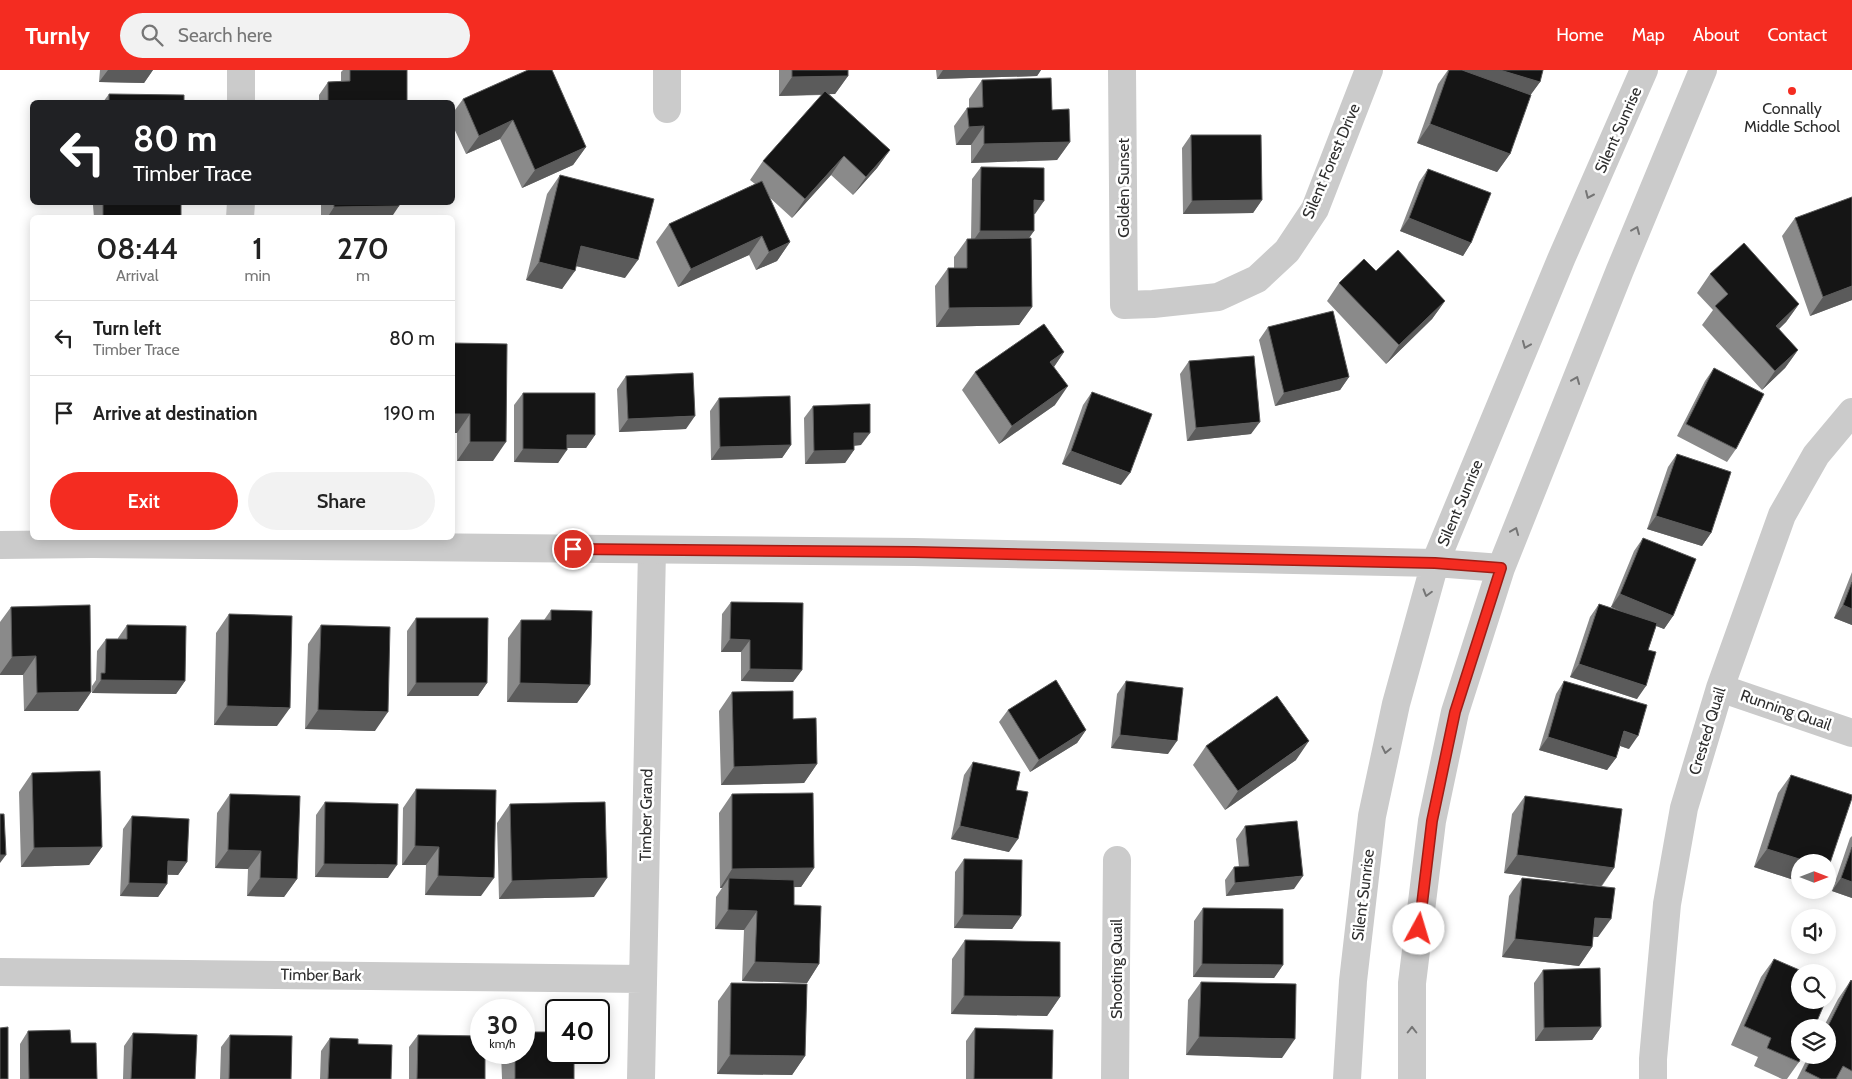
<!DOCTYPE html>
<html lang="en">
<head>
<meta charset="utf-8">
<style>
	body { margin:0; font-family:Cabin,sans-serif; background:#f2f2f2; color:#222; height:100vh; display:flex; flex-direction:column; font-size:19px; white-space:nowrap }
	* { box-sizing:border-box; margin:0 }
	p { font-size:16px; color:#767676 }
	.icon { flex:none; width:28px; height:28px; fill:none; stroke:currentColor; stroke-width:2; stroke-linecap:round; stroke-linejoin:round }
	.map { position:relative; flex:1; overflow:hidden }
	.panel { position:absolute; left:30px; top:145px; width:425px; height:325px; display:flex; flex-direction:column; background:#fff; border-radius:8px; box-shadow:0 2px 12px #0003 }
	.panel>* { flex:none }
	.banner { position:absolute; left:30px; top:30px; width:425px; height:105px; border-radius:8px; box-shadow:0 2px 12px #0003; background:#202124; color:#fff; overflow:hidden }
	.needle { width:32px; rotate:90deg }
	.buttons { position:absolute; left:1791px; top:784px; display:grid; gap:10px }
	.buttons a { display:grid; place-items:center; width:45px; height:45px; border-radius:50%; background:#fff; box-shadow:0 2px 12px #0003; font-size:25px }
	.speed { position:absolute; left:470px; top:929px; display:flex; gap:10px; font-size:25px; font-weight:700; text-align:center }
	.speed>* { display:grid; place-content:center; width:65px; height:65px; border-radius:50%; background:#fff; box-shadow:0 2px 12px #0003; line-height:1 }
	.speed small { font-size:12px; font-weight:400 }
	.speed .limit { border:2px solid #111; border-radius:8px; background:#fff; color:#111 }
	.pin { position:absolute; display:grid; place-items:center; width:42px; height:42px; color:#fff; margin:-21px; border:2px solid #fff; border-radius:50%; box-shadow:0 1px 5px #0007 }
	.me { position:absolute; width:55px; margin:-28px; rotate:6deg; stroke-linejoin:round; filter:drop-shadow(0 0 4px #0008) }
	.turn { display:flex; align-items:center; gap:18px; height:105px; padding:0 20px; font-size:22px }
	.turn .icon { width:65px; height:65px; stroke-width:2.5 }
	.turn b { display:block; font-size:35px; line-height:42px }
	.eta { display:flex; justify-content:space-evenly; align-items:center; height:85px; text-align:center }
	.eta b { font-size:30px; font-weight:600; line-height:35px }
	.primary-button { display:flex; gap:10px; margin-top:auto; padding:10px 20px }
	.primary-button a { flex:1; height:58px; border-radius:30px; background:#f42c21; color:#fff; font-size:20px; font-weight:600; line-height:58px; text-align:center }
	.primary-button a+a { background:#f2f2f2; color:#222 }
	ul { padding:0; list-style:none }
	li { display:flex; align-items:center; gap:15px; height:75px; padding:0 20px; border-top:1px solid #e0e0e0 }
	li div { flex:1 }
	li b { display:block; font-size:19px }
	li em { font-style:normal }
	header { display:flex; align-items:center; gap:30px; box-sizing:border-box; height:70px; padding:0 25px; background:#f42c21; color:#fff }
	header strong { font-size:24px }
	nav { display:flex; gap:28px; margin-inline-start:auto; font-size:18px }
	.search { width:350px; height:45px; background:#f2f2f2; display:flex; align-items:center; gap:12px; box-sizing:border-box; padding:0 18px; border-radius:28px; color:#767676; font-size:19px }
	.map>svg:first-child { display:block }
	.lines { fill:none; stroke-linecap:round; stroke-linejoin:round }
	.minor { stroke:#cbcbcb; stroke-width:28 }
	.tertiary { stroke:#cbcbcb; stroke-width:28 }
	.wall { fill:#8a8a8a }
	.shaded-wall { fill:#5b5b5b }
	.building { fill:#151515; stroke:#5b5b5b }
	.oneway { stroke:#757575 }
	.route-casing { stroke:#9f1d15; stroke-width:12 }
	.route { stroke:#f42c21; stroke-width:9 }
	.poi-dot { fill:#f42c21; stroke:#fff; stroke-width:2 }
	.labels { text-anchor:middle; dominant-baseline:central; stroke-width:5; stroke-linejoin:round; paint-order:stroke }
	.poi-label { font-size:16px; fill:#2e2e2e; stroke:#fff }
	.street-label { font-size:16px; fill:#2e2e2e; stroke:#fff }
</style>
</head>
<body>
<header>
<strong>Turnly</strong>
<div class="search"><svg class="icon" aria-label="search" viewBox="0 0 24 24"><circle cx="10" cy="10" r="6"/><path d="M15 15l6 6"/></svg>Search here</div>
<nav><a>Home</a><a>Map</a><a>About</a><a>Contact</a></nav>
</header>
<div class="map">
<svg width="1852" height="1009" viewBox="0 0 1852 1009">
	<rect width="100%" height="100%" fill="#fff"/>
	<g class="lines">
		<!-- minor -->
		<path class="minor" d="M667 0V39
			M1122 0 1124 235 1153 234 1218 227 1257 209 1287 181 1315 139 1369 0
			M241 32V0
			M240 148 241 132
			M1720 618 1852 663
			M0 902 643 909
			M641 1009 652 480
			M1115 1009 1117 790
			M1653 1009V989L1667 834 1684 738 1720 618 1782 445 1816 385 1852 342"/>
		<!-- tertiary -->
		<path class="tertiary" d="M0 475 93 474 914 482 1435 493 1501 498
			M1347 1009 1353 911 1372 746 1396 634 1435 493 1562 187 1644 0
			M1412 1009V913L1432 751 1455 642 1501 498 1620 200 1703 0"/>
	</g>
	<!-- wall -->
	<path class="wall" d="M100 0H153L144 13 99 12Z
		M343 0H407V32H319V25L328 12 341 11V2Z
		M779 0H848V6L835 24H829L890 80 877 98 853 125 831 105 792 148 769 127 790 172 777 191 756 200 749 185 678 217 656 172 669 154 755 114 750 110 763 91 823 25 779 26Z
		M936 0H1041L1037 6 937 9Z
		M1448 0H1543L1540 12 1530 25 1510 84 1497 102 1417 73 1438 14Z
		M982 10 1052 40 1070 72 1057 90 971 93V75H956L954 56 967 38H969V29Z
		M109 24 184 32H103Z
		M463 29 586 77 573 95 522 118 500 69 466 84 452 54V44Z
		M1191 65 1262 130 1253 143 1183 144 1182 78Z
		M981 97 1035 144H1034L1029 168 1032 237 1019 255 936 257 935 216 948 198H954V187L967 169H971L972 109Z
		M1428 99 1471 173 1463 186 1400 161 1419 112Z
		M560 105 625 208 576 196 562 219 526 210 547 124Z
		M95 132H181V148H94L93 135Z
		M321 132H399L391 148H321Z
		M1795 148 1852 230 1810 246 1782 166Z
		M1376 201 1445 231 1432 249 1386 294 1327 231 1339 213Z
		M1710 204 1799 234 1786 252 1779 259 1798 280 1785 298 1762 320 1702 255 1713 240 1697 223Z
		M1268 257 1349 307 1340 320 1275 336 1259 270Z
		M452 273 493 391H457V363Z
		M1064 282 1054 297 1055 335 999 374 962 320 975 302Z
		M1189 291 1251 364 1187 371 1180 304Z
		M1714 298 1736 379 1727 392 1677 366 1705 311Z
		M626 306 686 359 619 362 617 319Z
		M1092 322 1121 415 1062 394 1083 335Z
		M523 323 595 365 586 378H567L558 393 514 392V335Z
		M719 328 791 375 782 388 711 390 710 341Z
		M813 336 861 375 854 376V380L845 393 805 394 804 348Z
		M1677 384 1711 463 1702 476 1647 459 1668 397Z
		M1643 468 1673 546 1664 559 1656 556 1648 580 1637 629 1570 607 1590 547 1599 534 1623 542 1611 537 1634 481Z
		M1852 502V555L1834 548Z
		M731 532 802 600 793 612 741 611V582H721L722 544Z
		M11 537 91 622 78 641H24L23 605H0V552Z
		M551 540 590 615 577 633 507 632 508 568 521 550H544Z
		M229 544 277 656 214 655 216 563Z
		M416 548 487 613 478 626H407V561Z
		M127 555 185 611 176 624 92 623V616L96 610 97 581 106 569H118V568Z
		M321 555 375 661 305 659 308 574Z
		M1126 611 1168 684 1111 678 1117 624Z
		M1564 611 1629 679 1620 676 1616 688 1607 700 1539 680 1556 624Z
		M732 622 793 649 817 694 804 713 721 715 719 641Z
		M1008 640 1086 660 1077 673 1030 702 999 652Z
		M1206 676 1296 690 1225 740 1193 695Z
		M973 692 1016 720 1009 782 951 769 964 705Z
		M32 703 102 777 89 795 21 797 19 722Z
		M1791 705 1800 792V812L1754 797 1778 723Z
		M416 719 481 826 425 825 426 795H402L403 738Z
		M230 724 297 809 284 827 247 826 248 799 215 798 217 743Z
		M732 724 814 798 801 817H794V835L819 894 807 913 742 911 744 860 715 859 716 827 722 818H720L719 743Z
		M1525 726 1614 798 1602 816 1598 867H1593L1592 877 1579 896 1502 887 1509 826 1522 808 1585 814 1504 803 1512 744Z
		M325 732 388 808 315 807 316 745Z
		M510 734 594 827 499 829 497 753Z
		M132 746 187 792 178 805H167V814L158 827 120 826 123 759Z
		M1245 756 1294 819 1226 826 1225 810 1234 797H1239L1236 769Z
		M1852 766V828L1832 821 1850 768Z
		M964 789 1021 846 1012 859 954 858 955 802Z
		M1203 838 1283 895 1274 908 1193 907 1194 851Z
		M965 870 1060 927 1047 946 951 944 952 889Z
		M1774 889 1799 992 1787 1009H1782L1754 996 1758 987 1731 975 1761 907Z
		M1543 900 1601 957 1592 970 1535 971 1534 913Z
		M1851 910 1852 911V1009H1797L1809 985H1828V958H1823L1838 929Z
		M1201 912 1282 988 1186 985 1188 930Z
		M731 913 805 986 792 1005 717 1004 718 931Z
		M975 958 1052 1009H966V971Z
		M28 961 71 973 97 1009H20V974Z
		M133 963 195 1009H123L124 976Z
		M230 965 291 1009H220L221 977Z
		M418 965 485 1009H409V977Z
		M330 968 358 974 391 1009H320L321 981Z
		M501 982H524L574 1009H502Z"/>
	<!-- shaded-wall -->
	<path class="shaded-wall" d="M108 0H153L144 13 99 12Z
		M943 0H1041L1037 6 937 9Z
		M1454 0H1500L1540 12 1527 30Z
		M848 6 835 24 779 26 792 7Z
		M513 50 500 69 466 84 479 66Z
		M1430 54 1510 84 1497 102 1417 73Z
		M984 56 971 75H956L969 57Z
		M1070 72 1057 90 971 93 984 74Z
		M586 77 573 95 522 118 535 100Z
		M890 80 877 98 853 125 866 107Z
		M844 86 831 105 792 148 805 129Z
		M1034 130 1044 131 1035 144 1025 143Z
		M1262 130 1253 143 1183 144 1192 131Z
		M399 136 391 148H327L334 137Z
		M1409 148 1471 173 1463 186 1400 161Z
		M980 161H1034L1025 174H971Z
		M762 166 749 185 678 217 691 199Z
		M790 172 777 191 756 200 769 182Z
		M581 176 638 190 625 208 568 194Z
		M539 192 575 201 562 219 526 210Z
		M1852 216V230L1810 246 1823 227Z
		M1445 231 1432 249 1386 294 1399 275Z
		M1799 234 1786 252 1763 274 1776 256Z
		M1032 237 1019 255 936 257 949 238Z
		M1798 280 1785 298 1762 320 1775 301Z
		M1064 282 1051 301 1050 292Z
		M1349 307 1340 320 1275 336 1284 323Z
		M1068 316 1055 335 999 374 1012 356Z
		M452 344H470L457 363H452Z
		M695 346 686 359 619 362 628 349Z
		M1260 352 1251 364 1187 371 1196 358Z
		M854 363H870L861 375 845 376Z
		M567 365H595L586 378H559Z
		M470 372H506L493 391H457Z
		M791 375 782 388 711 390 720 377Z
		M523 379 567 380 558 393 514 392Z
		M854 380 845 393 805 394 814 381Z
		M1071 381 1130 403 1121 415 1062 394Z
		M1656 446 1711 463 1702 476 1647 459Z
		M1620 524 1673 546 1664 559 1611 537Z
		M1843 535 1852 539V555L1834 548Z
		M730 569 750 570 741 582H721Z
		M36 586 23 605H0V604L12 587Z
		M1579 594 1646 616 1637 629 1570 607Z
		M750 599 802 600 793 612 741 611Z
		M101 610 185 611 176 624 92 623Z
		M416 613H487L478 626H407Z
		M520 613 590 615 577 633 507 632Z
		M91 622 78 641H24L37 623Z
		M227 636 290 638 277 656 214 655Z
		M318 640 388 642 375 661 305 659Z
		M1086 660 1077 673 1030 702 1039 690Z
		M1624 661 1638 666 1629 679 1615 674Z
		M1120 665 1177 671 1168 684 1111 678Z
		M1548 667 1616 688 1607 700 1539 680Z
		M1309 671 1296 690 1225 740 1238 721Z
		M817 694 804 713 721 715 734 697Z
		M960 756 1018 769 1009 782 951 769Z
		M415 776 439 777 426 795H402Z
		M102 777 89 795 21 797 34 778Z
		M1767 779 1809 792H1800V812L1754 797Z
		M228 780 261 781 248 799 215 798Z
		M0 785H6L0 793Z
		M1517 785 1614 798 1601 816 1504 803Z
		M168 791 187 792 178 805 159 804Z
		M324 794 397 795 388 808 315 807Z
		M814 798 801 817 728 818 729 808 722 818H720L732 799Z
		M438 806 494 808 481 826 425 825Z
		M1303 806 1294 819 1226 826 1235 813Z
		M260 808 297 809 284 827 247 826Z
		M607 808 594 827 499 829 512 811Z
		M1841 808 1852 812V828L1832 821Z
		M129 813 167 814 158 827 120 826Z
		M728 840 757 841 744 860 715 859Z
		M963 845 1021 846 1012 859 954 858Z
		M1595 848 1611 849 1598 867 1582 866Z
		M1515 869 1592 877 1579 896 1502 887Z
		M755 892 819 894 807 913 742 911Z
		M1202 894 1283 895 1274 908 1193 907Z
		M964 926 1060 927 1047 946 951 944Z
		M1601 957 1592 970 1535 971 1544 958Z
		M1199 967 1295 969 1282 988 1186 985Z
		M730 985 805 986 792 1005 717 1004Z"/>
	<!-- building -->
	<path class="building" d="M350 0H407V32H328V12L350 11Z
		M528 0H552L586 77 535 100 513 50 479 66 463 29Z
		M792 0H848V6L792 7Z
		M1449 0H1462L1531 25 1510 84 1430 54Z
		M1500 0H1543L1540 12Z
		M1051 8 1052 40 1069 39 1070 72 984 74V56L969 57 967 38 983 37 982 10Z
		M825 21 890 80 866 107 844 86 805 129 763 91Z
		M109 24 184 25V32H109Z
		M1191 65H1261L1262 130 1192 131Z
		M981 97 1044 98V131L1034 130V161H980Z
		M1428 99 1491 123 1471 173 1409 148Z
		M560 105 654 129 638 190 581 176 575 201 539 192Z
		M762 111 790 172 769 182 762 166 691 199 669 154Z
		M1852 127V216L1823 227 1795 148Z
		M103 132H181V148H103Z
		M334 132H399V136L334 137Z
		M1031 168 1032 237 949 238 948 198H967V169Z
		M1744 173 1799 234 1776 256 1798 280 1775 301 1715 236 1728 224 1710 204Z
		M1398 180 1445 231 1399 275 1339 213 1364 189 1376 201Z
		M1333 241 1349 307 1284 323 1268 257Z
		M1044 254 1064 282 1050 292 1068 316 1012 356 975 302Z
		M452 273 507 274 506 372H470V344H452Z
		M1254 286 1260 352 1196 358 1189 291Z
		M1714 298 1764 324 1736 379 1686 354Z
		M693 303 695 346 628 349 626 306Z
		M1092 322 1152 344 1130 403 1071 381Z
		M523 323H595V365H567V380L523 379Z
		M790 326 791 375 720 377 719 328Z
		M870 334V363H854V380L814 381 813 336Z
		M1677 384 1731 402 1711 463 1656 446Z
		M1643 468 1696 489 1673 546 1620 524Z
		M1852 512V539L1843 535Z
		M731 532 803 533 802 600 750 599V570L730 569Z
		M1599 534 1657 553 1648 580 1656 582 1646 616 1579 594Z
		M90 535 91 622 37 623 36 586 12 587 11 537Z
		M551 540 592 541 590 615 520 613 521 550H551Z
		M229 544 292 546 290 638 227 636Z
		M416 548H488L487 613H416Z
		M127 555 186 556 185 611 101 610V603H105L106 569H127Z
		M321 555 390 557 388 642 318 640Z
		M1056 610 1086 660 1039 690 1008 640Z
		M1126 611 1183 618 1177 671 1120 665Z
		M1564 611 1647 635 1638 666 1624 661 1616 688 1548 667Z
		M793 621V649L816 648 817 694 734 697 732 622Z
		M1277 626 1309 671 1238 721 1206 676Z
		M973 692 1020 702 1016 720 1028 722 1018 769 960 756Z
		M100 701 102 777 34 778 32 703Z
		M1791 705 1852 725V728L1828 799V792H1809L1767 779Z
		M416 719 496 720 494 808 438 806 439 777 415 776Z
		M813 723 814 798 732 799V724Z
		M230 724 300 726 297 809 260 808 261 781 228 780Z
		M1525 726 1622 739 1614 798 1517 785Z
		M325 732 398 734 397 795 324 794Z
		M605 732 607 808 512 811 510 734Z
		M0 744H4L6 785H0Z
		M132 746 189 749 187 792 168 791 167 814 129 813Z
		M1297 751 1303 806 1235 813 1234 797 1249 796 1245 756Z
		M1852 777V812L1841 808Z
		M964 789 1022 790 1021 846 963 845Z
		M729 808 794 810V835L821 836 819 894 755 892 757 841 728 840Z
		M1522 808 1615 818 1611 849 1595 848 1592 877 1515 869Z
		M1203 838 1283 839V895L1202 894Z
		M965 870 1060 872V927L964 926Z
		M1774 889 1804 902H1800V930H1826L1814 958H1800V985H1802L1799 992 1767 978 1771 968 1744 956Z
		M1600 898 1601 957 1544 958 1543 900Z
		M1851 910 1852 911V1001L1843 996 1836 1009H1821L1805 1001 1813 985H1828L1827 958Z
		M1201 912 1296 914 1295 969 1199 967Z
		M731 913 807 914 805 986 730 985Z
		M1828 913 1832 915 1828 926Z
		M8 957V1009H0V958Z
		M975 958 1053 960 1052 1009H974Z
		M70 960 71 973H96L97 1009H29L28 961Z
		M524 962H556V982H574V1009H515V982H524Z
		M133 963 197 965 195 1009H131Z
		M230 965 292 966 291 1009H229Z
		M418 965 481 966V982H485V1009H417Z
		M330 968 358 969V974L392 975 391 1009H328Z"/>
	<!-- one-way arrows -->
	<defs><path id="oneway-chevron" d="M-2-3.5L2.5 0L-2 3.5" fill="none" stroke-width="1.6" stroke-linecap="round" stroke-linejoin="round" transform="scale(1.25)"/></defs>
	<g class="oneway">
		<use href="#oneway-chevron" transform="translate(1589 125) rotate(114)"/>
		<use href="#oneway-chevron" transform="translate(1636 160) rotate(-67)"/>
		<use href="#oneway-chevron" transform="translate(1526 275) rotate(113)"/>
		<use href="#oneway-chevron" transform="translate(1576 310) rotate(-68)"/>
		<use href="#oneway-chevron" transform="translate(1515 461) rotate(-68)"/>
		<use href="#oneway-chevron" transform="translate(1427 523) rotate(106)"/>
		<use href="#oneway-chevron" transform="translate(1386 680) rotate(102)"/>
		<use href="#oneway-chevron" transform="translate(1412 960) rotate(-90)"/>
	</g>
	<g class="lines">
		<defs>
			<path id="route" d="M573 479 914 482 1435 493 1501 498 1455 642 1432 751 1419 859"/>
		</defs>
		<!-- route casing -->
		<use href="#route" class="route-casing"/>
		<!-- route -->
		<use href="#route" class="route"/>
	</g>
	<!-- markers -->
	<circle class="poi-dot" cx="1792" cy="21" r="5"/>
	<g class="labels">
		<!-- poi labels -->
		<g class="poi-label">
			<text x="1792" y="38">Connally<tspan x="1792" dy="18">Middle School</tspan></text>
		</g>
		<!-- street labels -->
		<g class="street-label">
			<text transform="translate(1618 60) rotate(-66)">Silent Sunrise</text>
			<text transform="translate(1331 91) rotate(-67)">Silent Forest Drive</text>
			<text transform="translate(1123 118) rotate(-90)">Golden Sunset</text>
			<text transform="translate(1460 433) rotate(-67)">Silent Sunrise</text>
			<text transform="translate(1786 640) rotate(19)">Running Quail</text>
			<text transform="translate(1707 661) rotate(-73)">Crested Quail</text>
			<text transform="translate(646 745) rotate(-89)">Timber Grand</text>
			<text transform="translate(1363 825) rotate(-83)">Silent Sunrise</text>
			<text transform="translate(1116 899) rotate(-90)">Shooting Quail</text>
			<text transform="translate(321 905) rotate(1)">Timber Bark</text>
		</g>
	</g>
</svg>
<div class="buttons">
<a><svg class="needle" viewBox="-14 -14 28 28"><path d="M0-13l5 13h-10z" fill="#e53935"/><path d="M0 13l5-13h-10z" fill="#767676"/></svg></a>
<a><svg class="icon" aria-label="sound" viewBox="0 0 24 24"><path d="M4 9h4l5-4v14l-5-4H4zM17 9q2 3 0 6"/></svg></a>
<a><svg class="icon" aria-label="search" viewBox="0 0 24 24"><circle cx="10" cy="10" r="6"/><path d="M15 15l6 6"/></svg></a>
<a><svg class="icon" aria-label="layers" viewBox="0 0 24 24"><path d="M12 4l9 5-9 5-9-5zM3 14l9 5 9-5"/></svg></a>
</div>
<div class="speed"><div>30<small>km/h</small></div><div class="limit">40</div></div>
<div class="pin" style="left:573px;top:479px;background:#d93025"><svg class="icon" aria-label="arrive" viewBox="0 0 24 24"><path d="M6 21V4h12l-3 4 3 4H6"/></svg></div>
<svg class="me" style="left:1419px;top:859px" viewBox="-20 -20 40 40"><circle r="19" fill="#fff"/><path d="M0-13L10 11 0 6-10 11z" fill="#f42c21"/></svg>
<div class="banner">
<div class="turn"><svg class="icon" aria-label="left" viewBox="0 0 24 24"><path d="M17 20v-9H6M10 6l-5 5 5 5"/></svg><div><b>80 m</b>Timber Trace</div></div>
</div>
<section class="panel">
<div class="eta">
<div><b>08:44</b><p>Arrival</p></div>
<div><b>1</b><p>min</p></div>
<div><b>270</b><p>m</p></div>
</div>
<ul>
<li><svg class="icon" aria-label="left" viewBox="0 0 24 24"><path d="M17 20v-9H6M10 6l-5 5 5 5"/></svg><div><b>Turn left</b><p>Timber Trace</p></div><em>80 m</em></li>
<li><svg class="icon" aria-label="arrive" viewBox="0 0 24 24"><path d="M6 21V4h12l-3 4 3 4H6"/></svg><div><b>Arrive at destination</b></div><em>190 m</em></li>
</ul>
<div class="primary-button"><a>Exit</a><a>Share</a></div>
</section>
</div>
</body>
</html>
